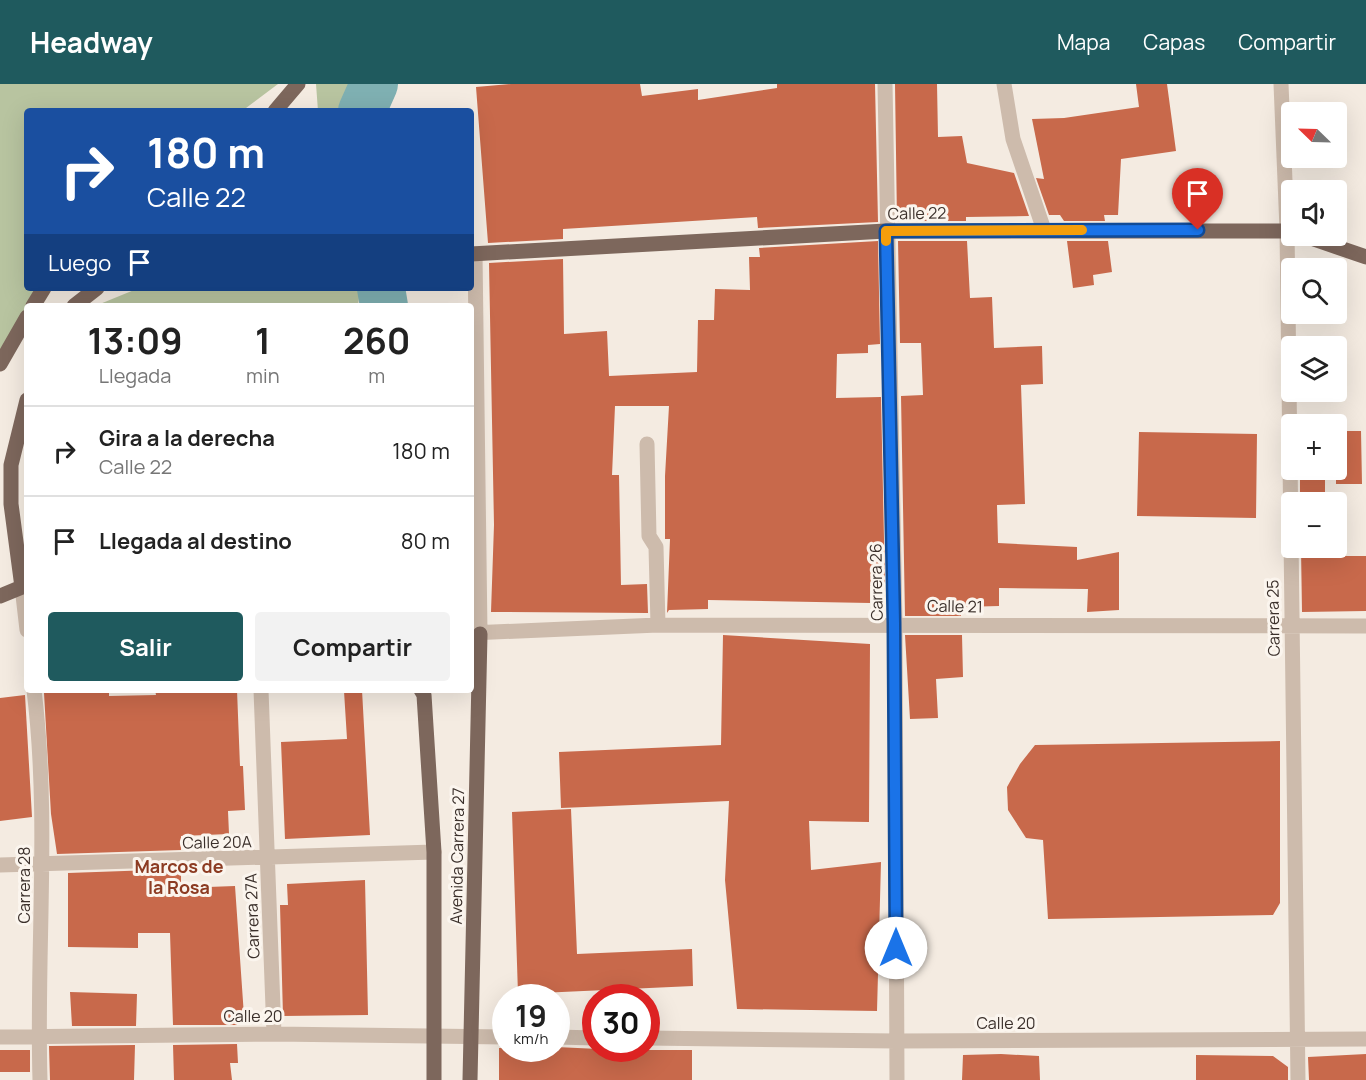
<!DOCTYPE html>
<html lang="es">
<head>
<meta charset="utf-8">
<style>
	body { margin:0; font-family:Manrope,sans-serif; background:#f2f2f2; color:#222; height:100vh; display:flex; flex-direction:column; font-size:22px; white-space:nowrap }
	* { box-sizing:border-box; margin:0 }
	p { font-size:20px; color:#767676 }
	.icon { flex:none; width:33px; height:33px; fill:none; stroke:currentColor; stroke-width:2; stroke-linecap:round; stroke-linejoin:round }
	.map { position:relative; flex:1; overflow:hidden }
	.panel { position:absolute; left:24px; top:219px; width:450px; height:390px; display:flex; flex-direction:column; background:#fff; border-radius:6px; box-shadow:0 6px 24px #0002 }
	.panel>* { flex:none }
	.guide { position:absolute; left:24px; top:24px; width:450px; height:183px; border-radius:6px; box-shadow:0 6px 24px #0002; background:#1a4fa0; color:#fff; overflow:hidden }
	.needle { width:39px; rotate:293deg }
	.controls { position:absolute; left:1281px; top:18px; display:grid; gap:12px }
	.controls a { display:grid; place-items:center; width:66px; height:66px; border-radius:6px; background:#fff; box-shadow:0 6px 24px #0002; font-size:30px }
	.speed { position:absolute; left:492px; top:900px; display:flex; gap:12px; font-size:30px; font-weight:700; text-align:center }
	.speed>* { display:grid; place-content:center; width:78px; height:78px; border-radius:50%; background:#fff; box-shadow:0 6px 24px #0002; line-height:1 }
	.speed small { font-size:15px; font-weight:400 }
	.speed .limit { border:9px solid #d22; background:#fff; color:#111 }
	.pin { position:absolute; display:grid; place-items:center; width:51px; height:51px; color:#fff; margin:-62px -26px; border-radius:50% 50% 50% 0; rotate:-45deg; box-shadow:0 0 6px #0007 }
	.pin .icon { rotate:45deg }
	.me { position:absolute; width:66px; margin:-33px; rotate:0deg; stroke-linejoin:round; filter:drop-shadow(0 0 4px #0008) }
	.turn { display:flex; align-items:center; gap:21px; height:126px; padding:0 24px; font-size:27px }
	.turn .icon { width:78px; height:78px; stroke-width:2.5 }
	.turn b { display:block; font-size:42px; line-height:51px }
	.then { display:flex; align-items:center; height:57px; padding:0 24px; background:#0003; gap:12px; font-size:22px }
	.eta { display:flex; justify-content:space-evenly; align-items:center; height:102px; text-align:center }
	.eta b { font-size:36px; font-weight:700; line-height:42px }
	.action { display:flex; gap:12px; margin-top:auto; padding:12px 24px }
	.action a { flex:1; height:69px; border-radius:6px; background:#1f5a5e; color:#fff; font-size:24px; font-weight:700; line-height:69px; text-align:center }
	.action a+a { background:#f2f2f2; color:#222 }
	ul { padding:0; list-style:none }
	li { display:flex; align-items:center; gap:18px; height:90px; padding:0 24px; border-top:2px solid #e0e0e0 }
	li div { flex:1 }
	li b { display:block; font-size:22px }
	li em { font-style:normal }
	header { display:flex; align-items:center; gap:36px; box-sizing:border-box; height:84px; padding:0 30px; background:#1f5a5e; color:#fff }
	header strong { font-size:28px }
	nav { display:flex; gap:33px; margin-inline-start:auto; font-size:21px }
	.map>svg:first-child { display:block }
	.green { fill:#b8c4a0 }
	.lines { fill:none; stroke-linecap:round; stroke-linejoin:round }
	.river { stroke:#7fb0b2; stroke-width:48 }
	.building { fill:#c8694b }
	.minor { stroke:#cdbbac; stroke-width:15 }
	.major { stroke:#7d675c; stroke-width:15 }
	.route-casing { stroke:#114b97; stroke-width:15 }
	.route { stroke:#1a73e8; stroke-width:10 }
	.slow { stroke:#f59e0b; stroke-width:10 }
	.labels { text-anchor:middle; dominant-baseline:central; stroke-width:6; stroke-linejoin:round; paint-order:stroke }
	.street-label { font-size:16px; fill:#3b302b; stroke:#fbf5ee }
	.neighbourhood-label { font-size:18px; font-weight:bold; fill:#8c3b22; stroke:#fbf5ee }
</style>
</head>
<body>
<header>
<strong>Headway</strong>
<nav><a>Mapa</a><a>Capas</a><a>Compartir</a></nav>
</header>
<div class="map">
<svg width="1366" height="996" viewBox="0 0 1366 996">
	<rect width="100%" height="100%" fill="#f4ebe1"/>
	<!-- green -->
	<path class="green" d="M0 0H278L242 27H27V204H44L0 283Z
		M316 0H374L362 27H318Z
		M139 204H360L358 222H95Z"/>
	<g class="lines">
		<!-- river -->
		<path class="river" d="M362 27 374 0
			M381 204 384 222"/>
	</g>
	<!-- building -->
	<path class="building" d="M511 0H640L642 12 698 5V16L777 4V0H875L878 138 758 144 757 133 563 145V155L488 159 476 3Z
		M895 0H937L938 53 962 52 967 79 1014 89 1029 132 966 133V137H897Z
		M1136 0H1167L1176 67 1121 75 1118 131H1104L1105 137H1064L1060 131H1049L1036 94 1044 95 1032 35 1064 34 1139 23Z
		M878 157 880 260 868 261V269L837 270 836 314 881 313 885 502H870V519L708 516V525L669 526 667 529 670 455H665V392L669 322H615L612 391H619L621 501 647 500 648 529 491 528 494 441 489 179 563 175 564 250 607 247 609 292 697 288 698 236H714L715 205 750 206 749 173H760L759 164Z
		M898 157H967L970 214 992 213 994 264 1042 262 1043 300 1021 301 1025 420 997 421 998 459 1077 463V476L1119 468V526L1087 528 1088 505 999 504V522L961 523V532H905L901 312 923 311 921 259H900Z
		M1067 157H1108L1112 188 1093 191 1094 201 1073 204Z
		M1336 347H1361L1362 400H1336Z
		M1139 348 1257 350 1256 434 1137 432Z
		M1300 386H1325V418H1300Z
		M1301 464H1324V472H1366V527L1302 528Z
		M723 551 870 560 869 738 809 737 811 786 881 778 877 927 737 925 725 796 729 717 561 724 559 668 721 661Z
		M905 551H962L963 593 936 595 938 634 910 635Z
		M70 606H109V612L156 611 155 606H237L240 682H243L245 726 228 727 229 750 181 752V766L57 770 51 730 44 609Z
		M353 606H362L370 751 285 755 281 658 347 655 344 607Z
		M25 611 32 733 0 737V614Z
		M1280 657V819L1273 831 1048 835 1043 756 1026 754 1008 726 1007 703 1020 680 1035 661Z
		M571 725 577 870 692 865 693 902 518 910 512 728Z
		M181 785V804L235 802 244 932H236L237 941H173L170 849H138V864L68 863V789Z
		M365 796 368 931 283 932 280 821H288L287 800Z
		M70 908 137 910 136 942H72Z
		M237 960 238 979H230L232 996H174L173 961Z
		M135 961 134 996H50L49 962Z
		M556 963 620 966H692V996H499V964Z
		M0 966H30V988H0Z
		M1001 970 1039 972 1040 996H962L963 971Z
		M1366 970V996H1309L1308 973Z
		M1196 971 1273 972 1288 983V996H1196Z"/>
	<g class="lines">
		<!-- minor -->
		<path class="minor" d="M885 0 895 539 897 996
			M1004 0 1013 55 1044 146
			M1281 0 1287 145 1298 996
			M475 170 480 550
			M647 360 649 452 656 463 658 541
			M27 503H22L27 546
			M471 549 658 541 1366 542
			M34 606C50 736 36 866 40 996
			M261 606 274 950
			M0 781 434 768
			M0 953 274 950 506 953
			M556 953 596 954
			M646 954 896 957 1366 955"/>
		<!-- major -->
		<path class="major" d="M275 27 298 0
			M1305 152 1366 173
			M471 170 886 147H1292
			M33 222 44 204
			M74 222 97 204
			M0 280 27 233
			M0 512 22 503 11 420V381L27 316
			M421 606 424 611 434 768V996
			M470 996 480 550"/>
	</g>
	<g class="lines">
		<defs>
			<path id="route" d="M896 864 894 539 886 147 1198 146"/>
		</defs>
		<!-- route casing -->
		<use href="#route" class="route-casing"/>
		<!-- route -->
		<use href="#route" class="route"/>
		<!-- slow -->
		<path class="slow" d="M886 157V147L1082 146"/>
	</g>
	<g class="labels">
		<!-- street labels -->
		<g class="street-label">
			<text transform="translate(917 129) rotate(-1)">Calle 22</text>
			<text transform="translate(876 498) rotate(-91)">Carrera 26</text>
			<text transform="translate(955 522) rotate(1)">Calle 21</text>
			<text transform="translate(1273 534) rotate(-91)">Carrera 25</text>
			<text transform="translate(217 758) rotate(-1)">Calle 20A</text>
			<text transform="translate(457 772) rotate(-89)">Avenida Carrera 27</text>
			<text transform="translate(24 801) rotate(-90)">Carrera 28</text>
			<text transform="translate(252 832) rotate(-92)">Carrera 27A</text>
			<text x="253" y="932">Calle 20</text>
			<text x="1006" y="939">Calle 20</text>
		</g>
		<!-- neighbourhood labels -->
		<g class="neighbourhood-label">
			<text x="179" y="782">Marcos de<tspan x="179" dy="21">la Rosa</tspan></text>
		</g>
	</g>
</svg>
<div class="controls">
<a><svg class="needle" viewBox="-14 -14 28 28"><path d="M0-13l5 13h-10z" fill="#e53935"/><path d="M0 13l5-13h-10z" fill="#767676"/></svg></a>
<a><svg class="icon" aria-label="sound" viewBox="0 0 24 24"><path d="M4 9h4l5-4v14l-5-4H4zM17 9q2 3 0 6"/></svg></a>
<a><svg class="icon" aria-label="search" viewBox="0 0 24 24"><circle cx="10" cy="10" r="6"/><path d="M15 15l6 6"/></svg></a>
<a><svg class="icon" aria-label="layers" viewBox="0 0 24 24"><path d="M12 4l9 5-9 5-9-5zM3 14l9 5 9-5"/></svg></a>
<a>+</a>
<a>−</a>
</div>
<div class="speed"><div>19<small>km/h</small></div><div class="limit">30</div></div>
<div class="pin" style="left:1198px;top:146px;background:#d93025"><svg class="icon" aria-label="arrive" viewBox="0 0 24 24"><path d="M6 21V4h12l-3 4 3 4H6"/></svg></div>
<svg class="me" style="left:896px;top:864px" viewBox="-20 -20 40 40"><circle r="19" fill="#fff"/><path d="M0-13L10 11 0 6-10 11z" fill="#1a73e8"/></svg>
<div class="guide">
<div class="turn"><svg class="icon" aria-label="right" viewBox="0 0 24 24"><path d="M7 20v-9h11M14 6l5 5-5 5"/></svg><div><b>180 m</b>Calle 22</div></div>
<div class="then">Luego<svg class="icon" aria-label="arrive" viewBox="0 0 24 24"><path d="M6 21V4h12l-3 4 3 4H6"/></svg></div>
</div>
<section class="panel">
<div class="eta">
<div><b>13:09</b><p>Llegada</p></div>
<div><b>1</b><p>min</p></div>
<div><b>260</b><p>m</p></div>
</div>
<ul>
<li><svg class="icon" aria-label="right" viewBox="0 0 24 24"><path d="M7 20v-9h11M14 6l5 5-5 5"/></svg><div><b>Gira a la derecha</b><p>Calle 22</p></div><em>180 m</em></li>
<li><svg class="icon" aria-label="arrive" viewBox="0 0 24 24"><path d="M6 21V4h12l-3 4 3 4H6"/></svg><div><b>Llegada al destino</b></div><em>80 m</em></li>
</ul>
<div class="action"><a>Salir</a><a>Compartir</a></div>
</section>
</div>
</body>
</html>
